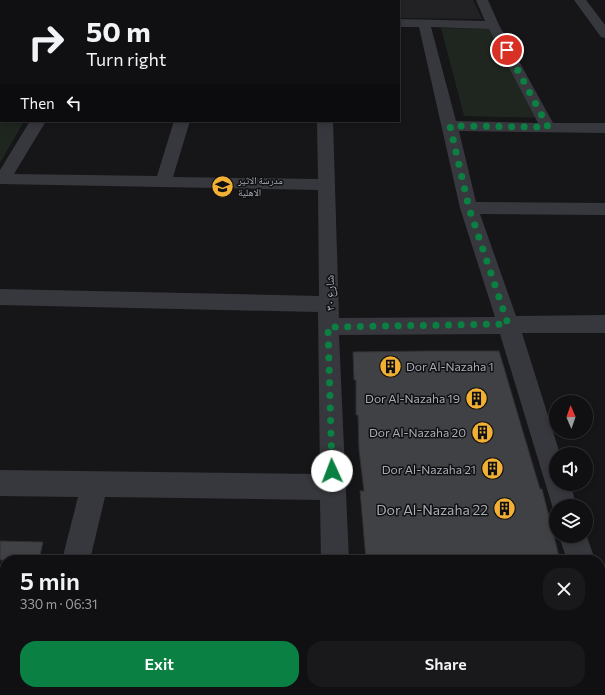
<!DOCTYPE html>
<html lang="en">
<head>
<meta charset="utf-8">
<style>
	body { margin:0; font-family:Commissioner,"Noto Naskh Arabic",sans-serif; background:#19191b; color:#f1f3f6; height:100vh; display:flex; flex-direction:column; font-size:15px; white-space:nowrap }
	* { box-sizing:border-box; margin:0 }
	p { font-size:13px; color:#9c9d9f }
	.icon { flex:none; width:22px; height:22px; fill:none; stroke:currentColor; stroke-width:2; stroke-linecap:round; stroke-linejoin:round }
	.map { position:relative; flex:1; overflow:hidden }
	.drawer { position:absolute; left:0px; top:555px; width:605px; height:140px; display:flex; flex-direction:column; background:#101012; border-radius:16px 16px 0 0; box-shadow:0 2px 6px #0003,0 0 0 1px #303032 }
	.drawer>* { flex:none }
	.hud { position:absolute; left:0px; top:0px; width:400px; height:122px; box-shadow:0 2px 6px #0003,0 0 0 1px #303032; background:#101012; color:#f1f3f6; overflow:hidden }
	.needle { width:26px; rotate:358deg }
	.tools { position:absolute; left:549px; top:395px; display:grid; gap:8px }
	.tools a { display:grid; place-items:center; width:44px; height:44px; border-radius:50%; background:#101012; box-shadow:0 2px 6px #0003,0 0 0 1px #303032; font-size:20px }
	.pin { position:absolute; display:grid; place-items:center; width:34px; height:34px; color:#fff; margin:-17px; border:2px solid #fff; border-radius:50%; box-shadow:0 1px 4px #0007 }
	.me { position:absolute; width:44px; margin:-22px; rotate:358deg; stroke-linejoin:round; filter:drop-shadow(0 0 3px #0008) }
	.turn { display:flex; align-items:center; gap:14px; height:84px; padding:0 20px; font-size:18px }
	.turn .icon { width:52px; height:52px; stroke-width:2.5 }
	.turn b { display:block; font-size:28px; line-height:34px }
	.then { display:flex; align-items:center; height:38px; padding:0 20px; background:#0003; gap:8px; font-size:15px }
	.round { display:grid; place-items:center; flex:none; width:42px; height:42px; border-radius:16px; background:#19191b }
	.overview { display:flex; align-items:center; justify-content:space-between; height:68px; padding:0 20px }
	h1 { font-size:24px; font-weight:600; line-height:30px }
	.cta { display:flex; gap:8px; margin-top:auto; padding:8px 20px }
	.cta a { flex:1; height:46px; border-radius:16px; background:#0b8043; color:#fff; font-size:16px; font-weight:600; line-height:46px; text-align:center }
	.cta a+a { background:#19191b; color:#f1f3f6 }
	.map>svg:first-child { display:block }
	.built { fill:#222225 }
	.green { fill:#1e261f }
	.building { fill:#404145; stroke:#303034 }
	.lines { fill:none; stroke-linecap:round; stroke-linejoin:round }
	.minor { fill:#37383d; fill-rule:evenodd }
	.route { stroke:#0b8043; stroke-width:7; stroke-dasharray:0 12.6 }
	.labels { text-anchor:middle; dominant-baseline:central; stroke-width:3; stroke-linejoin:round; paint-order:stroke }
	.far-poi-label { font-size:10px; fill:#a8adb8; stroke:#111113; text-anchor:start }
	.street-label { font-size:12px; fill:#a8adb8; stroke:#111113 }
	.poi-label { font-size:12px; fill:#a8adb8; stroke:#111113; text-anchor:end }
	.near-poi-label { font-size:14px; fill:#a8adb8; stroke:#111113; text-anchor:end }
</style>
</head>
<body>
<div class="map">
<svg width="605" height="695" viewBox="0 0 605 695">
	<rect width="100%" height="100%" fill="#161618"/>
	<!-- built -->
	<path class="built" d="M336 0H473L482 19 399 18V1Z"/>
	<!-- green -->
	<path class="green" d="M441 28 489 29 543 118 464 116Z
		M0 123H23L0 163Z"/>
	<!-- building -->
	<path class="building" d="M425 351H499L540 489H542L560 560H366L360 491H364L359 450 358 415H356V380H354L353 352Z
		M0 541 43 542 39 560H0Z"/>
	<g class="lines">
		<!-- minor -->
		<path class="minor" d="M21 0H33L20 1Z
			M315 0H327V1H315Z
			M476 0H488L499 25 553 123H605V133L459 131 476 202 605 203V215L480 214 516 316 605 315V333H522L560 454H556V484H570L577 506H556V516L555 515 500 334 339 335 349 560H321L320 500 105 497 90 560H62L78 497 0 496V470L320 474 318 312 0 305V289L319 296 318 190 0 184V170L30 121H46L14 174 157 176 174 121H190L173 177 318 179 317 121H333L339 318 495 317 460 208 419 27H399V19L485 21ZM431 27 489 29 538 123 456 121Z
			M574 0H586L605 25V38L601 37Z
			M0 30H1L0 39Z
			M0 109H1V117H0Z
			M586 534 595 560H567L559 536H586Z
			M600 608 605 610V654L600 652Z
			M29 690H61L59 695H27Z
			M323 690H355V695H323Z"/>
	</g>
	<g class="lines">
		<!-- route -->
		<path class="route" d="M332 471 328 327 508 324 469 208 450 126 548 127 507 50"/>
	</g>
	<!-- icons -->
	<defs>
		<symbol id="school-disc" viewBox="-11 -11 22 22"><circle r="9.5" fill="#f2b134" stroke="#111113"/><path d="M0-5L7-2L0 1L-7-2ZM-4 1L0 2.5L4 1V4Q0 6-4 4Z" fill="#111"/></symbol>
		<symbol id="building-disc" viewBox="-11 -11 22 22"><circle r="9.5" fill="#f2b134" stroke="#111113"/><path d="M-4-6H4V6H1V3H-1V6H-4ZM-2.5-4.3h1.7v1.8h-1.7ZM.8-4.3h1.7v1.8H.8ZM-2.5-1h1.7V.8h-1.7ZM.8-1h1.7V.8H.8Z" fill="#111"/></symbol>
	</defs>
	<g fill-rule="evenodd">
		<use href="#school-disc" x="210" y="174" width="25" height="25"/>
		<use href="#building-disc" x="378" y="354" width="25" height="25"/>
		<use href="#building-disc" x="464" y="386" width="25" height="25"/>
		<use href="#building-disc" x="470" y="420" width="25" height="25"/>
		<use href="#building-disc" x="480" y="456" width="25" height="25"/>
		<use href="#building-disc" x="492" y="496" width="25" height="25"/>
	</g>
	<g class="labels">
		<!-- far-poi labels -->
		<g class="far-poi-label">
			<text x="238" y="180">مدرسة الاثير<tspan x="238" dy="12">الاهلية</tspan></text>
		</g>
		<!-- street labels -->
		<g class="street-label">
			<text transform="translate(329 293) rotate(-91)">شارع ٣٠</text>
		</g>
		<!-- poi labels -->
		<g class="poi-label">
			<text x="406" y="366" text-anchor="start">Dor Al-Nazaha 1</text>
			<text x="460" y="398">Dor Al-Nazaha 19</text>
			<text x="466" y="432">Dor Al-Nazaha 20</text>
			<text x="476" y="469">Dor Al-Nazaha 21</text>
		</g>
		<!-- near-poi labels -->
		<g class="near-poi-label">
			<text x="488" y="509">Dor Al-Nazaha 22</text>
		</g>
	</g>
</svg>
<div class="tools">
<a><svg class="needle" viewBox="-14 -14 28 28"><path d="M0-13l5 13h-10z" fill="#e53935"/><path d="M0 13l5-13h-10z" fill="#9c9d9f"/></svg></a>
<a><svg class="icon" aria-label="sound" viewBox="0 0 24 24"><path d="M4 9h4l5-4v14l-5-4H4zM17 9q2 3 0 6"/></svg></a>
<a><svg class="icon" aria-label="layers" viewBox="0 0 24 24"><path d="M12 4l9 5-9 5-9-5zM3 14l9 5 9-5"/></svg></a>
</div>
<div class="pin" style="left:507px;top:50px;background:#d93025"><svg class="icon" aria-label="arrive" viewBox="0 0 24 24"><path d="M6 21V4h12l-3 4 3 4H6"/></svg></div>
<svg class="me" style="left:332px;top:471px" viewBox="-20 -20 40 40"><circle r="19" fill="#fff"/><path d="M0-13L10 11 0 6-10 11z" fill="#0b8043"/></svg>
<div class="hud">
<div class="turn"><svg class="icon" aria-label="right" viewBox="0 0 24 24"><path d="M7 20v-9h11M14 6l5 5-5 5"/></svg><div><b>50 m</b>Turn right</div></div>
<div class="then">Then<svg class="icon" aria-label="left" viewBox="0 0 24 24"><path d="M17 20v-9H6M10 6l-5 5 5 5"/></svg></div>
</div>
<section class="drawer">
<div class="overview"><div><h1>5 min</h1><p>330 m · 06:31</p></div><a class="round"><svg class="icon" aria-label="close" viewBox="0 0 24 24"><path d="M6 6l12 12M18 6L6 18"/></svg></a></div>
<div class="cta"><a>Exit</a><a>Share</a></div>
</section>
</div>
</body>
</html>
